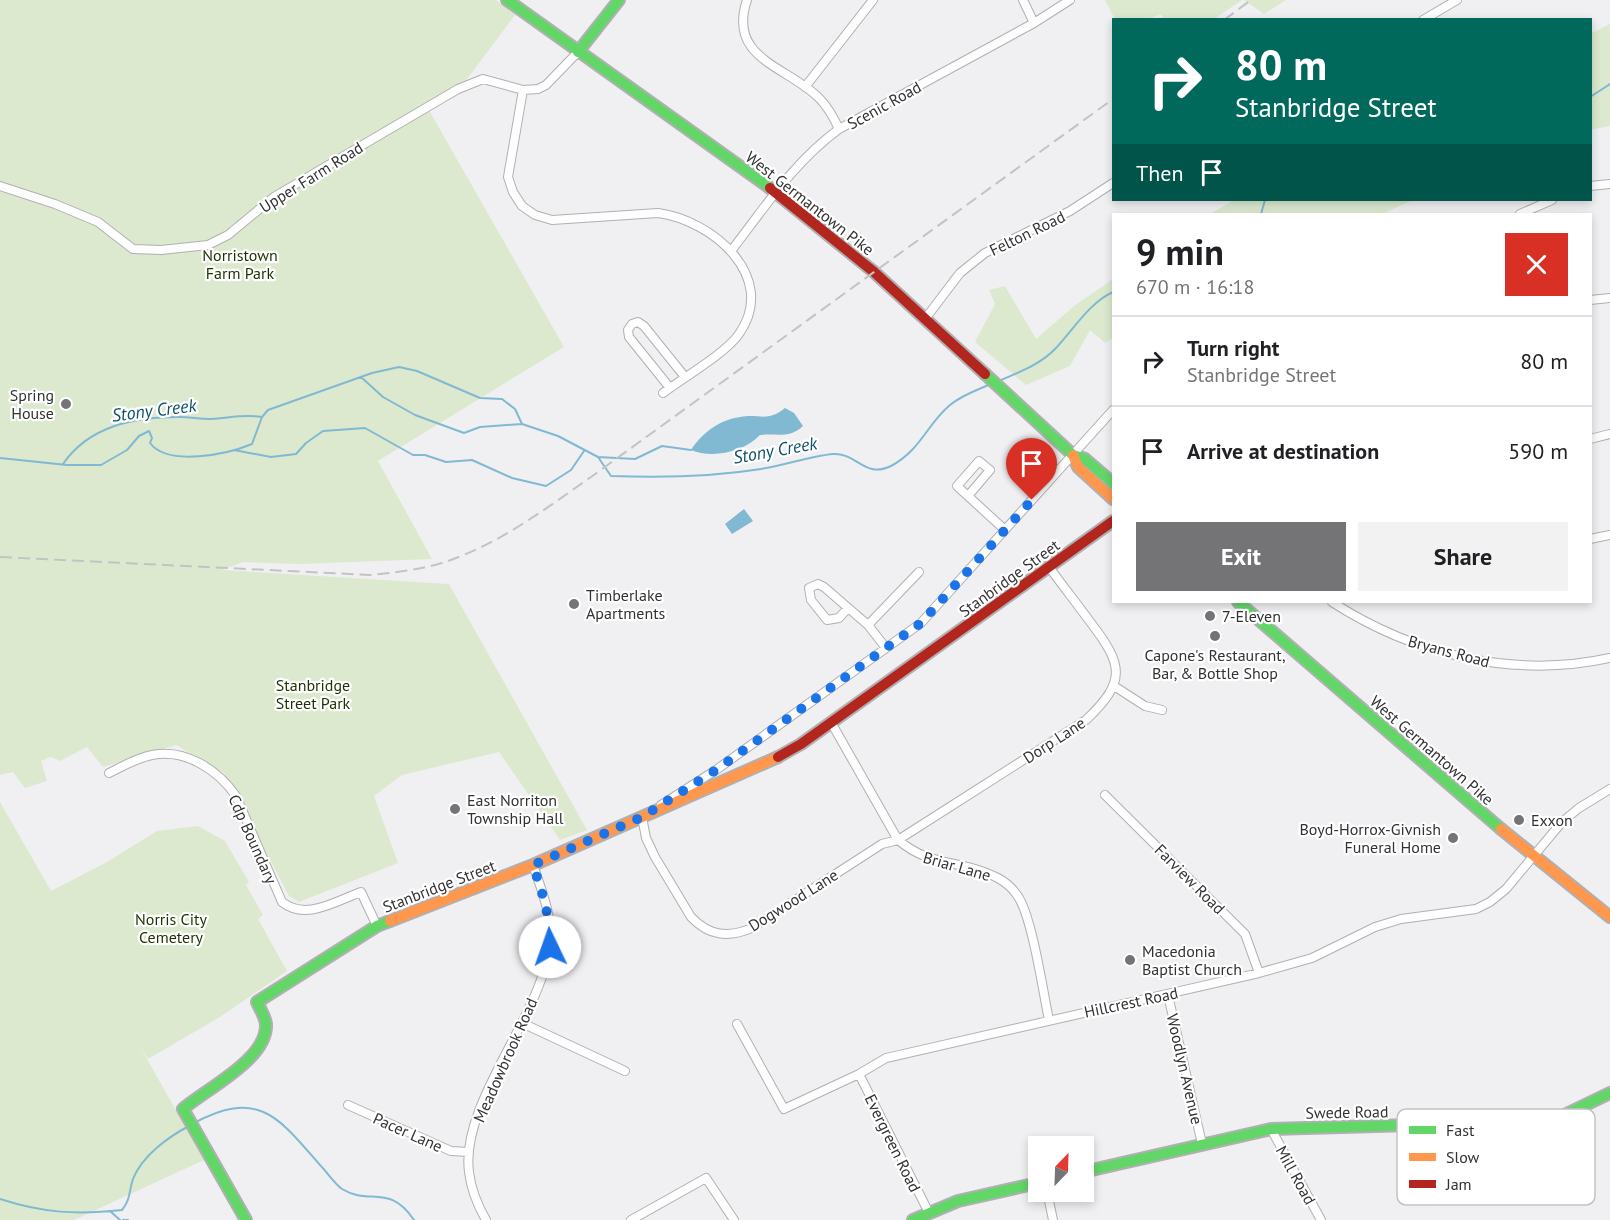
<!DOCTYPE html>
<html lang="en">
<head>
<meta charset="utf-8">
<style>
	body { margin:0; font-family:"PT Sans",sans-serif; background:#f2f2f2; color:#202124; height:100vh; display:flex; flex-direction:column; font-size:22px; white-space:nowrap }
	* { box-sizing:border-box; margin:0 }
	p { font-size:20px; color:#757577 }
	.icon { flex:none; width:33px; height:33px; fill:none; stroke:currentColor; stroke-width:2; stroke-linecap:round; stroke-linejoin:round }
	.map { position:relative; flex:1; overflow:hidden }
	.details { position:absolute; left:1112px; top:213px; width:480px; height:390px; display:flex; flex-direction:column; background:#fff; border-radius:0px; box-shadow:0 3px 9px #0003 }
	.details>* { flex:none }
	.banner { position:absolute; left:1112px; top:18px; width:480px; height:183px; border-radius:0px; box-shadow:0 3px 9px #0003; background:#00695c; color:#fff; overflow:hidden }
	.needle { width:39px; rotate:23deg }
	.fabs { position:absolute; left:1028px; top:1136px; display:grid; gap:12px }
	.fabs a { display:grid; place-items:center; width:66px; height:66px; border-radius:0px; background:#fff; box-shadow:0 3px 9px #0003; font-size:30px }
	.pin { position:absolute; display:grid; place-items:center; width:51px; height:51px; color:#fff; margin:-62px -26px; border-radius:50% 50% 50% 0; rotate:-45deg; box-shadow:0 0 6px #0007 }
	.pin .icon { rotate:45deg }
	.me { position:absolute; width:66px; margin:-33px; rotate:357deg; stroke-linejoin:round; filter:drop-shadow(0 0 4px #0008) }
	.turn { display:flex; align-items:center; gap:21px; height:126px; padding:0 24px; font-size:27px }
	.turn .icon { width:78px; height:78px; stroke-width:2.5 }
	.turn b { display:block; font-size:42px; line-height:51px }
	.then { display:flex; align-items:center; height:57px; padding:0 24px; background:#0003; gap:12px; font-size:22px }
	.round { display:grid; place-items:center; flex:none; width:63px; height:63px; border-radius:0px; background:#f2f2f2 }
	.summary { display:flex; align-items:center; justify-content:space-between; height:102px; padding:0 24px }
	h1 { font-size:36px; font-weight:700; line-height:45px }
	.action { display:flex; gap:12px; margin-top:auto; padding:12px 24px }
	.action a { flex:1; height:69px; border-radius:0px; background:#747476; color:#fff; font-size:24px; font-weight:700; line-height:69px; text-align:center }
	.action a+a { background:#f2f2f2; color:#202124 }
	ul { padding:0; list-style:none }
	li { display:flex; align-items:center; gap:18px; height:90px; padding:0 24px; border-top:2px solid #e0e0e0 }
	li div { flex:1 }
	li b { display:block; font-size:22px }
	li em { font-style:normal }
	.map>svg:first-child { display:block }
	.green { fill:#dce9cf }
	.water { fill:#80b9d1 }
	.lines { fill:none; stroke-linecap:round; stroke-linejoin:round }
	.stream { stroke:#80b9d1; stroke-width:2 }
	.street-casing { stroke:#b0b0b3; stroke-width:10 }
	.fast-casing { stroke:#b0b0b3; stroke-width:14 }
	.slow-casing { stroke:#b0b0b3; stroke-width:14 }
	.jam-casing { stroke:#b0b0b3; stroke-width:14 }
	.street { stroke:#fdfdfd; stroke-width:8 }
	.fast { stroke:#63d668; stroke-width:10 }
	.slow { stroke:#ff974d; stroke-width:10 }
	.jam { stroke:#b3261e; stroke-width:10 }
	.rail { stroke:#c3c3c4; stroke-width:2; stroke-dasharray:12 6; stroke-linecap:butt }
	.route { stroke:#1a73e8; stroke-width:10; stroke-dasharray:0 18 }
	.poi-dot { fill:#747476; stroke:#fff; stroke-width:2 }
	.labels { text-anchor:middle; dominant-baseline:central; stroke-width:4.5; stroke-linejoin:round; paint-order:stroke }
	.street-label { font-size:16px; fill:#323233; stroke:#fff }
	.park-label { font-size:16px; fill:#1f3102; stroke:#fff }
	.poi-label { font-size:16px; fill:#323233; stroke:#fff; text-anchor:start }
	.water-label { font-size:18px; font-style:italic; fill:#0d5269; stroke:#fff }
	.key { fill:#fff; stroke:#c2c2c2; stroke-width:1.5 }
	.key-label { font-size:16px; fill:#323233 }
</style>
</head>
<body>
<div class="map">
<svg width="1610" height="1220" viewBox="0 0 1610 1220">
	<rect width="100%" height="100%" fill="#f0f0f3"/>
	<!-- green -->
	<path class="green" d="M0 0H496L515 15 464 83 426 105 564 347 378 461 432 559 300 564 243 562 222 570 449 584 587 830 560 840 499 752 402 775 374 796 398 863 299 902 289 896 224 773 176 745 103 767 87 747 60 761 51 757 41 761 47 781 25 788 13 772 0 775Z
		M1105 0H1242L1214 19H1164L1161 14 1147 19 1115 20Z
		M1244 0H1286L1264 14Z
		M1610 24V126L1590 130V34Z
		M1234 200H1413L1382 214H1210Z
		M1113 279V338L1105 343 1090 330 1070 366 1026 385 975 342 995 304 989 290 1005 286 1036 339 1074 306Z
		M0 802 51 891 107 862 157 831 198 826 225 841 249 882 246 885 263 915 258 919 287 971 220 1017 148 1059 138 1043 204 1160 74 1220H0Z"/>
	<!-- water -->
	<path class="water" d="M785 408 794 413 803 426C790 439 776 433 760 435 744 452 712 459 691 450 702 433 719 420 740 417 760 413 766 423 785 408Z
		M744 509 753 521 732 534 725 524Z"/>
	<g class="lines">
		<!-- stream -->
		<path class="stream" d="M1590 97 1610 84
			M1261 214 1265 200
			M361 377 383 397 415 415 464 433 480 427 522 424
			M999 381C1019 372 1040 365 1056 348 1074 329 1089 303 1113 292
			M234 450 271 457 296 454 306 443 323 431 365 428 413 455H425L446 462 472 460 512 478 546 486 571 470 584 451
			M598 457 635 459 662 446 691 450
			M0 458 67 465H101L127 450 139 436 149 431 152 438 150 443C168 467 228 454 252 444L262 417 268 410 372 373 399 367 417 371 480 398 502 399 515 409 522 424 558 436 598 457 611 476C662 478 711 477 761 469 785 465 808 457 832 454 857 452 864 479 891 466 921 450 927 424 950 405 962 395 977 390 991 384
			M63 464C89 426 134 417 179 417 189 417 200 419 211 419 229 418 244 414 262 417
			M194 1123C259 1088 279 1118 320 1165 327 1172 334 1183 342 1189 370 1206 389 1183 414 1220
			M0 1199C43 1213 77 1215 122 1210 131 1199 129 1190 133 1179 142 1156 168 1137 189 1126
			M110 1211 120 1220
			M123 1220H128"/>
		<defs>
			<path id="street" d="M747 0C727 59 787 66 819 98 828 107 834 118 839 129
				M1023 0 1034 23
				M1423 20 1457 0
				M805 87 873 0
				M523 90 508 177 513 192 522 206 535 215 552 220 658 213C712 220 779 277 739 334 726 353 683 378 663 393
				M0 186 55 204 98 222 133 249 161 250 208 245 228 235 274 197 458 89 483 79 523 90 538 89 546 85 578 52
				M1590 186 1610 184
				M1520 214 1552 200
				M731 251C765 207 794 162 839 129L1034 23 1070 0
				M1590 300 1610 298
				M925 319 960 273 985 253 1070 211 1113 183
				M670 388 629 337 628 330 632 324 638 322 644 326 685 377
				M1590 439 1610 434
				M968 496 990 470 979 461 957 486 1005 530
				M1590 539 1610 535
				M1332 602C1414 655 1514 679 1610 658
				M847 609 839 618 827 620 811 600 809 588 818 584 824 587 868 625 886 648
				M868 625 919 572
				M1114 686 1145 706 1162 710
				M832 724 898 840C925 862 943 860 975 869 991 874 1007 880 1017 895 1032 915 1043 992 1049 1020
				M109 773C123 766 137 758 152 755 185 748 218 770 236 796L282 902C306 921 336 901 361 892L377 926
				M1105 795 1245 934 1259 973
				M661 805 716 770 921 623 1113 410
				M646 815 642 817 646 838 655 857 691 917C709 936 728 938 752 928L882 844 898 840 1086 720C1127 681 1123 665 1091 623 1077 604 1063 586 1049 567
				M1168 995 1202 1144
				M522 1023 625 1071
				M737 1024 784 1109 859 1074 886 1058 1259 973 1312 958 1375 927 1401 919 1476 909 1490 902 1506 889 1562 822 1579 808 1610 789
				M859 1074 928 1211
				M348 1105 451 1151 469 1152
				M1271 1129 1321 1220
				M1047 1191 1053 1220
				M486 1220C478 1206 471 1189 469 1172 460 1103 541 1017 550 945 553 918 542 891 533 865
				M631 1220 706 1178 734 1220"/>
			<path id="fast" d="M507 0 770 188
				M578 52 619 0
				M985 374 1073 455 1085 459 1113 483
				M1238 602 1501 829
				M1083 1172 1271 1129 1552 1121 1610 1093
				M246 1220 183 1109C206 1089 268 1059 266 1024 265 1016 260 1009 257 1002L377 926 390 921
				M913 1220 958 1201 1038 1183"/>
			<path id="slow" d="M1073 455 1078 467 1113 499
				M1501 829 1610 917
				M390 921 533 865 778 757"/>
			<path id="jam" d="M770 188 874 272 985 374
				M778 757 801 744 1113 521"/>
		</defs>
		<!-- street casing -->
		<use href="#street" class="street-casing"/>
		<!-- fast casing -->
		<use href="#fast" class="fast-casing"/>
		<!-- slow casing -->
		<use href="#slow" class="slow-casing"/>
		<!-- jam casing -->
		<use href="#jam" class="jam-casing"/>
		<!-- street -->
		<use href="#street" class="street"/>
		<!-- fast -->
		<use href="#fast" class="fast"/>
		<!-- slow -->
		<use href="#slow" class="slow"/>
		<!-- jam -->
		<use href="#jam" class="jam"/>
		<!-- rail -->
		<path class="rail" d="M1224 20 1251 0
			M0 557 370 575C399 572 429 569 456 558 506 539 548 507 591 477L1113 99"/>
	</g>
	<g class="lines">
		<!-- route -->
		<path class="route" d="M550 947C551 918 542 892 533 865L642 817 716 770 886 648 921 623 1032 500"/>
	</g>
	<!-- markers -->
	<g class="poi-dot">
		<circle cx="66" cy="404" r="6"/>
		<circle cx="574" cy="604" r="6"/>
		<circle cx="1210" cy="616" r="6"/>
		<circle cx="1215" cy="636" r="6"/>
		<circle cx="455" cy="809" r="6"/>
		<circle cx="1519" cy="820" r="6"/>
		<circle cx="1453" cy="838" r="6"/>
		<circle cx="1130" cy="960" r="6"/>
	</g>
	<g class="labels">
		<!-- street labels -->
		<g class="street-label">
			<text transform="translate(884 105) rotate(-29)">Scenic Road</text>
			<text transform="translate(311 177) rotate(-32)">Upper Farm Road</text>
			<text transform="translate(810 203) rotate(38)">West Germantown Pike</text>
			<text transform="translate(1027 233) rotate(-26)">Felton Road</text>
			<text transform="translate(1009 578) rotate(-36)">Stanbridge Street</text>
			<text transform="translate(1449 651) rotate(15)">Bryans Road</text>
			<text transform="translate(1054 740) rotate(-33)">Dorp Lane</text>
			<text transform="translate(1432 750) rotate(41)">West Germantown Pike</text>
			<text transform="translate(253 839) rotate(66)">Cdp Boundary</text>
			<text transform="translate(957 866) rotate(16)">Briar Lane</text>
			<text transform="translate(1190 879) rotate(45)">Farview Road</text>
			<text transform="translate(439 886) rotate(-21)">Stanbridge Street</text>
			<text transform="translate(793 900) rotate(-32)">Dogwood Lane</text>
			<text transform="translate(1131 1002) rotate(-12)">Hillcrest Road</text>
			<text transform="translate(505 1060) rotate(-66)">Meadowbrook Road</text>
			<text transform="translate(1185 1069) rotate(77)">Woodlyn Avenue</text>
			<text transform="translate(1347 1112) rotate(-1)">Swede Road</text>
			<text transform="translate(408 1132) rotate(24)">Pacer Lane</text>
			<text transform="translate(893 1143) rotate(64)">Evergreen Road</text>
			<text transform="translate(1296 1175) rotate(61)">Mill Road</text>
		</g>
		<!-- park labels -->
		<g class="park-label">
			<text x="240" y="255">Norristown<tspan x="240" dy="18">Farm Park</tspan></text>
			<text x="313" y="685">Stanbridge<tspan x="313" dy="18">Street Park</tspan></text>
			<text x="171" y="919">Norris City<tspan x="171" dy="18">Cemetery</tspan></text>
		</g>
		<!-- poi labels -->
		<g class="poi-label">
			<text x="54" y="395" text-anchor="end">Spring<tspan x="54" dy="18">House</tspan></text>
			<text x="586" y="595">Timberlake<tspan x="586" dy="18">Apartments</tspan></text>
			<text x="1222" y="616">7-Eleven</text>
			<text x="1215" y="655" text-anchor="middle">Capone's Restaurant,<tspan x="1215" dy="18">Bar, &amp; Bottle Shop</tspan></text>
			<text x="467" y="800">East Norriton<tspan x="467" dy="18">Township Hall</tspan></text>
			<text x="1531" y="820">Exxon</text>
			<text x="1441" y="829" text-anchor="end">Boyd-Horrox-Givnish<tspan x="1441" dy="18">Funeral Home</tspan></text>
			<text x="1142" y="951">Macedonia<tspan x="1142" dy="18">Baptist Church</tspan></text>
		</g>
		<!-- water labels -->
		<g class="water-label">
			<text transform="translate(154 410) rotate(-7)">Stony Creek</text>
			<text transform="translate(775 450) rotate(-10)">Stony Creek</text>
		</g>
	</g>
	<!-- legend -->
	<rect x="1397" y="1109" width="198" height="96" rx="9" class="key"/>
	<rect x="1409" y="1126" width="27" height="8" fill="#63d668"/>
	<rect x="1409" y="1153" width="27" height="8" fill="#ff974d"/>
	<rect x="1409" y="1180" width="27" height="8" fill="#b3261e"/>
	<g class="key-label">
		<text x="1446" y="1136">Fast</text>
		<text x="1446" y="1163">Slow</text>
		<text x="1446" y="1190">Jam</text>
	</g>
</svg>
<div class="fabs">
<a><svg class="needle" viewBox="-14 -14 28 28"><path d="M0-13l5 13h-10z" fill="#e53935"/><path d="M0 13l5-13h-10z" fill="#757577"/></svg></a>
</div>
<div class="pin" style="left:1032px;top:500px;background:#d93025"><svg class="icon" aria-label="arrive" viewBox="0 0 24 24"><path d="M6 21V4h12l-3 4 3 4H6"/></svg></div>
<svg class="me" style="left:550px;top:947px" viewBox="-20 -20 40 40"><circle r="19" fill="#fff"/><path d="M0-13L10 11 0 6-10 11z" fill="#1a73e8"/></svg>
<div class="banner">
<div class="turn"><svg class="icon" aria-label="right" viewBox="0 0 24 24"><path d="M7 20v-9h11M14 6l5 5-5 5"/></svg><div><b>80 m</b>Stanbridge Street</div></div>
<div class="then">Then<svg class="icon" aria-label="arrive" viewBox="0 0 24 24"><path d="M6 21V4h12l-3 4 3 4H6"/></svg></div>
</div>
<section class="details">
<div class="summary"><div><h1>9 min</h1><p>670 m · 16:18</p></div><a class="round" style="background:#d93025;color:#fff"><svg class="icon" aria-label="close" viewBox="0 0 24 24"><path d="M6 6l12 12M18 6L6 18"/></svg></a></div>
<ul>
<li><svg class="icon" aria-label="right" viewBox="0 0 24 24"><path d="M7 20v-9h11M14 6l5 5-5 5"/></svg><div><b>Turn right</b><p>Stanbridge Street</p></div><em>80 m</em></li>
<li><svg class="icon" aria-label="arrive" viewBox="0 0 24 24"><path d="M6 21V4h12l-3 4 3 4H6"/></svg><div><b>Arrive at destination</b></div><em>590 m</em></li>
</ul>
<div class="action"><a>Exit</a><a>Share</a></div>
</section>
</div>
</body>
</html>
